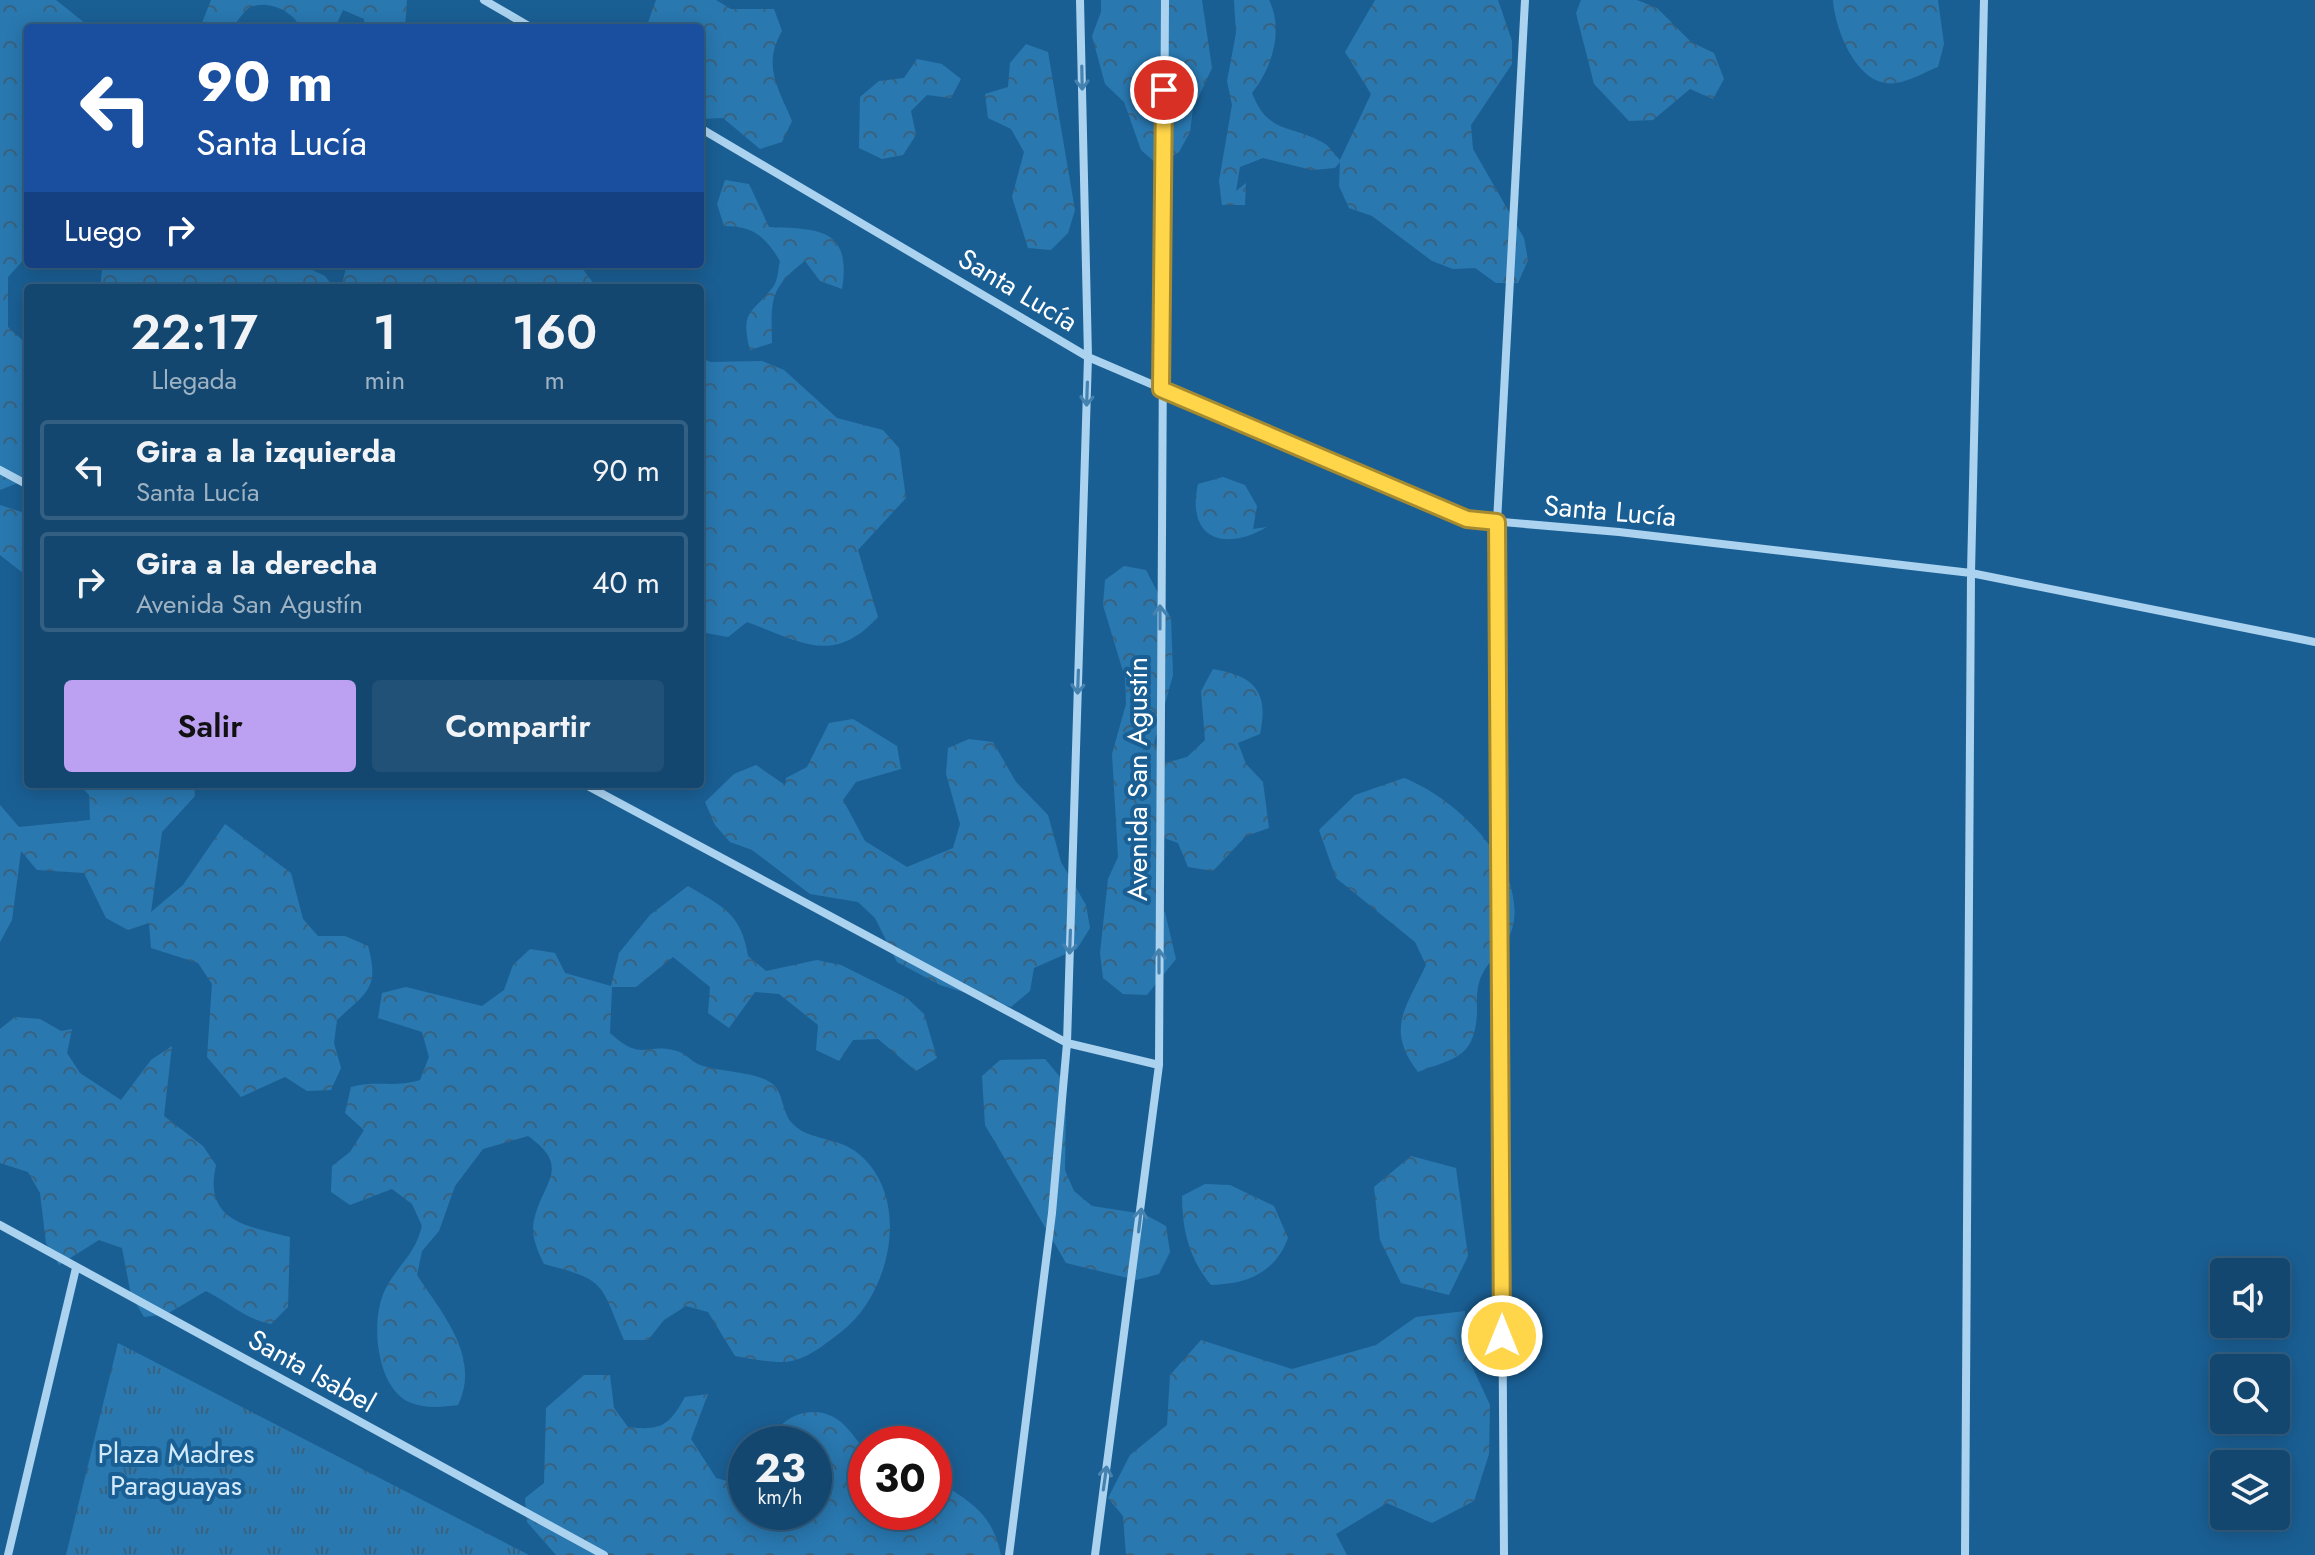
<!DOCTYPE html>
<html lang="es">
<head>
<meta charset="utf-8">
<style>
	body { margin:0; font-family:Jost,sans-serif; background:#215177; color:#f1f3f6; height:100vh; display:flex; flex-direction:column; font-size:30px; white-space:nowrap }
	* { box-sizing:border-box; margin:0 }
	p { font-size:26px; color:#9db2c3 }
	.icon { flex:none; width:44px; height:44px; fill:none; stroke:currentColor; stroke-width:2; stroke-linecap:round; stroke-linejoin:round }
	.map { position:relative; flex:1; overflow:hidden }
	.side { position:absolute; left:24px; top:284px; width:680px; height:504px; display:flex; flex-direction:column; background:#14476f; border-radius:8px; box-shadow:0 4px 20px #0003,0 0 0 2px #335f82 }
	.side>* { flex:none }
	.top-card { position:absolute; left:24px; top:24px; width:680px; height:244px; border-radius:8px; box-shadow:0 4px 20px #0003,0 0 0 2px #335f82; background:#1a4fa0; color:#fff; overflow:hidden }
	.buttons { position:absolute; left:2210px; top:1258px; display:grid; gap:16px }
	.buttons a { display:grid; place-items:center; width:80px; height:80px; border-radius:8px; background:#14476f; box-shadow:0 4px 20px #0003,0 0 0 2px #335f82; font-size:40px }
	.speed { position:absolute; left:728px; top:1426px; display:flex; gap:16px; font-size:40px; font-weight:700; text-align:center }
	.speed>* { display:grid; place-content:center; width:104px; height:104px; border-radius:50%; background:#14476f; box-shadow:0 4px 20px #0003,0 0 0 2px #335f82; line-height:1 }
	.speed small { font-size:20px; font-weight:400 }
	.speed .limit { border:12px solid #d22; background:#fff; color:#111 }
	.pin { position:absolute; display:grid; place-items:center; width:68px; height:68px; color:#fff; margin:-34px; border:4px solid #fff; border-radius:50%; box-shadow:0 2px 8px #0007 }
	.me { position:absolute; width:88px; margin:-44px; rotate:0deg; stroke-linejoin:round; filter:drop-shadow(0 0 6px #0008) }
	.turn { display:flex; align-items:center; gap:28px; height:168px; padding:0 40px; font-size:36px }
	.turn .icon { width:104px; height:104px; stroke-width:2.5 }
	.turn b { display:block; font-size:56px; line-height:68px }
	.then { display:flex; align-items:center; height:76px; padding:0 40px; background:#0003; gap:16px; font-size:30px }
	.eta { display:flex; justify-content:space-evenly; align-items:center; height:136px; text-align:center }
	.eta b { font-size:48px; font-weight:600; line-height:56px }
	.cta { display:flex; gap:16px; margin-top:auto; padding:16px 40px }
	.cta a { flex:1; height:92px; border-radius:8px; background:#bca0f2; color:#111; font-size:32px; font-weight:600; line-height:92px; text-align:center }
	.cta a+a { background:#215177; color:#f1f3f6 }
	ul { padding:0; list-style:none }
	li { display:flex; align-items:center; gap:24px; height:100px; margin:0 16px 12px; padding:0 24px; border:4px solid #335f82; border-radius:8px }
	li div { flex:1 }
	li b { display:block; font-size:30px }
	li em { font-style:normal }
	.map>svg:first-child { display:block }
	.forest { fill:url(#forest-crowns) }
	.park { fill:url(#park-tufts) }
	.lines { fill:none; stroke-linecap:round; stroke-linejoin:round }
	.street { stroke:#abd3f0; stroke-width:8 }
	.oneway { stroke:#4682b0 }
	.route-casing { stroke:#a68a30; stroke-width:20 }
	.route { stroke:#ffd54a; stroke-width:14 }
	.labels { text-anchor:middle; dominant-baseline:central; stroke-width:8; stroke-linejoin:round; paint-order:stroke }
	.street-label { font-size:28px; fill:#fff; stroke:#1a5f94 }
	.park-label { font-size:28px; fill:#d2eafb; stroke:#1a5f94 }
</style>
</head>
<body>
<div class="map">
<svg width="2315" height="1555" viewBox="0 0 2315 1555">
	<defs>
		<pattern id="forest-crowns" width="20" height="18" patternUnits="userSpaceOnUse" patternTransform="scale(2)"><rect width="20" height="18" fill="#2978b0"/><path d="M2 6a3 3 0 1 1 6 0M12 15a3 3 0 1 1 6 0" fill="none" stroke="#3a627e"/></pattern>
		<pattern id="park-tufts" width="24" height="20" patternUnits="userSpaceOnUse" patternTransform="scale(2)"><rect width="24" height="20" fill="#2978b0"/><path d="M3 7l-1-3M5 7V3M7 7l1-3M15 17l-1-3M17 17v-4M19 17l1-3" fill="none" stroke="#3a627e"/></pattern>
	</defs>
	<rect width="100%" height="100%" fill="#1a5f94"/>
	<!-- forest -->
	<path class="forest" d="M0 0H56L91 28H28V255L8 277V327L28 345V479L0 490Z
		M211 0H407L405 28H365L364 19 343 10 335 28H301C292 11 270 0 250 7 244 11 237 22 232 28H200Z
		M656 0H716L731 9H774L782 31C762 66 778 87 792 121L782 142 760 149 723 118 700 119V28H646Z
		M1101 0H1202L1212 68 1193 109 1190 132 1179 152 1158 165 1141 150 1124 102 1105 84 1092 36 1101 12Z
		M1234 0H1269C1284 30 1272 68 1252 93 1268 134 1289 124 1322 142 1329 145 1334 154 1340 160L1371 94 1345 52 1375 0H1498L1512 41V64L1471 125 1473 149 1524 238 1528 260 1518 283H1496L1475 268 1453 269 1432 261 1372 216 1349 208 1339 186 1340 162 1335 168 1312 170 1263 158 1240 167 1236 191 1246 183 1245 205H1222L1219 181 1232 105 1227 81 1236 33Z
		M1581 0H1637L1657 8 1691 42 1714 53 1724 79 1713 99 1690 89 1653 120 1629 121 1594 84 1576 13Z
		M1833 0H1938L1944 44 1938 67C1925 72 1910 81 1896 83 1858 89 1835 30 1833 0Z
		M1026 44 1048 52 1075 210 1068 233 1051 250 1028 248 1012 197 1024 152 1011 129 988 118 985 94 1008 87 1010 63Z
		M917 59 942 64 961 79 951 98 927 95 911 111 916 135 903 155 882 159 859 148 860 97 879 81 904 78Z
		M725 180 749 184 769 227C817 229 852 227 842 289L820 281 805 261C769 288 771 301 772 343L750 350C740 310 751 315 773 287 778 281 778 269 780 261 765 236 753 226 724 226L717 204Z
		M99 264H300L325 276 334 288H100L102 270Z
		M347 264H501L506 267 509 264H579L594 284 606 288H341Z
		M700 358 711 362 762 361 784 370 837 418 883 430 899 448 906 498 858 550 878 617C833 666 801 642 747 622L728 637 700 632Z
		M1223 477 1245 485 1257 506 1253 529 1267 527C1224 552 1186 539 1198 484Z
		M0 505 28 514V577L0 555Z
		M1124 566 1146 570 1171 618 1173 675 1154 743 1165 763 1187 757 1205 740 1201 691 1213 669C1255 676 1269 692 1260 734L1238 743 1246 764 1263 782 1269 828 1246 836 1213 871 1188 867 1178 843 1156 835 1158 883 1176 959 1147 995 1123 994 1103 978 1100 953 1108 879 1118 857 1112 754 1126 704 1125 678 1103 605 1105 580Z
		M853 719 897 746 901 769 856 782 843 800 865 841 907 867 953 848 960 824 946 774 948 748 969 739 993 742 1016 782 1048 815 1061 862 1086 905 1090 928 1077 949 1034 968 1030 991 1011 1007 940 985 897 962 875 918 858 902 810 894 752 850 730 842 715 825 705 802 734 774 756 765 785 785 786 778 807 767 829 723Z
		M1404 778C1456 798 1526 865 1513 926 1507 950 1485 960 1479 983 1476 993 1477 1004 1477 1014 1474 1058 1455 1058 1418 1072 1385 1029 1406 1008 1426 965L1415 942 1336 878 1319 830 1355 795Z
		M79 784H194L195 796 162 832 151 912 183 885 225 824 291 873 303 919 318 936H345L368 946C380 989 366 993 337 1020L334 1043 341 1068 331 1090 307 1091 285 1077 241 1097 207 1057 212 984 198 963 151 948 149 923 128 930 106 918 84 873 37 870 21 851 12 920 0 942V805L19 827 90 820 89 795Z
		M688 886C723 907 741 913 748 956L766 971 817 960 841 965 907 998 924 1014 937 1058 916 1071 878 1039 853 1040 839 1061 816 1050 818 1025 779 994 755 992 729 1028 708 1013 710 987 673 957 636 987H612L610 1033C643 1063 644 1042 677 1051 686 1053 693 1064 703 1066 722 1072 750 1071 768 1081 784 1089 781 1110 791 1122 807 1141 834 1136 855 1151 913 1194 892 1293 841 1332 796 1367 790 1366 735 1356L708 1312 686 1306 664 1320 648 1340H624C600 1282 606 1280 544 1264 536 1248 530 1233 535 1216 546 1179 570 1166 528 1136L483 1149 455 1186 439 1231 422 1251 417 1275C443 1315 481 1357 458 1405 441 1407 425 1409 409 1402 376 1387 370 1320 385 1290 398 1264 414 1257 422 1226L412 1204 392 1189 350 1205 331 1192 332 1166 350 1152 364 1130 345 1113 351 1087C377 1080 394 1088 420 1080L429 1057 422 1032 378 1018 382 993 406 987 482 1006 504 990 513 965 530 949 555 953 565 973 611 986 619 953 650 915Z
		M15 1017 40 1019 61 1031 72 1029 67 1053 80 1073 121 1100 151 1060 172 1046 164 1116 203 1146 216 1165C203 1222 247 1226 290 1237L288 1307 271 1324C245 1319 230 1303 206 1291L167 1314 144 1317 131 1295 122 1248 99 1240 59 1265 46 1243 40 1193 28 1172 0 1163V1029Z
		M1045 1059 1061 1078 1066 1100 1065 1170 1074 1191 1092 1206 1144 1214 1166 1226 1170 1252 1159 1274 1136 1280 1066 1263 985 1125 982 1076 1000 1060Z
		M1411 1156 1456 1168 1468 1256 1449 1295 1401 1283 1380 1240 1374 1187Z
		M1205 1184 1230 1185 1274 1206 1288 1238C1275 1273 1247 1284 1211 1285 1189 1259 1182 1229 1182 1196Z
		M1465 1311 1470 1362 1490 1405 1489 1454 1474 1501 1432 1523 1387 1503 1336 1534 1347 1555H1126L1123 1516 1108 1498 1130 1455 1167 1425 1170 1375 1201 1340 1292 1369 1376 1345 1416 1317Z
		M584 1375H610L614 1408 628 1427C661 1431 669 1426 685 1397L708 1394 691 1439 716 1478 738 1484 746 1480V1512H814V1444H769C779 1415 815 1401 841 1422 850 1430 858 1442 866 1451V1512H934V1478C970 1503 991 1510 1001 1555H556L527 1522 525 1498 544 1483 546 1408Z"/>
	<!-- park -->
	<path class="park" d="M118 1343 529 1555H66Z"/>
	<g class="lines">
		<!-- street -->
		<path class="street" d="M484 0 532 28
			M700 128 1088 357 1467 519 1619 532 1971 573 2315 642
			M0 470 28 485
			M584 784 1067 1043 1159 1065
			M0 1225 604 1555
			M8 1555 76 1268
			M1009 1555 1052 1213 1067 1043 1088 357 1080 0
			M1095 1555 1159 1065 1165 0
			M1504 1555 1497 522 1525 0
			M1965 1555 1971 573 1984 0"/>
	</g>
	<!-- one-way arrows -->
	<defs><path id="oneway-shaft" d="M-6 0H5M1.5-3L5.5 0L1.5 3" fill="none" stroke-width="1.6" stroke-linecap="round" stroke-linejoin="round" transform="scale(2)"/></defs>
	<g class="oneway">
		<use href="#oneway-shaft" transform="translate(1082 78) rotate(89)"/>
		<use href="#oneway-shaft" transform="translate(1087 394) rotate(92)"/>
		<use href="#oneway-shaft" transform="translate(1160 617) rotate(-90)"/>
		<use href="#oneway-shaft" transform="translate(1078 682) rotate(92)"/>
		<use href="#oneway-shaft" transform="translate(1070 942) rotate(92)"/>
		<use href="#oneway-shaft" transform="translate(1159 961) rotate(-90)"/>
		<use href="#oneway-shaft" transform="translate(1140 1220) rotate(-83)"/>
		<use href="#oneway-shaft" transform="translate(1105 1478) rotate(-82)"/>
	</g>
	<g class="lines">
		<defs>
			<path id="route" d="M1164 90 1161 389 1467 519 1497 522 1502 1336"/>
		</defs>
		<!-- route casing -->
		<use href="#route" class="route-casing"/>
		<!-- route -->
		<use href="#route" class="route"/>
	</g>
	<g class="labels">
		<!-- street labels -->
		<g class="street-label">
			<text transform="translate(1018 290) rotate(31)">Santa Lucía</text>
			<text transform="translate(1610 511) rotate(5)">Santa Lucía</text>
			<text transform="translate(1137 779) rotate(-90)">Avenida San Agustín</text>
			<text transform="translate(312 1371) rotate(29)">Santa Isabel</text>
		</g>
		<!-- park labels -->
		<g class="park-label">
			<text x="176" y="1453">Plaza Madres<tspan x="176" dy="32">Paraguayas</tspan></text>
		</g>
	</g>
</svg>
<div class="buttons">
<a><svg class="icon" aria-label="sound" viewBox="0 0 24 24"><path d="M4 9h4l5-4v14l-5-4H4zM17 9q2 3 0 6"/></svg></a>
<a><svg class="icon" aria-label="search" viewBox="0 0 24 24"><circle cx="10" cy="10" r="6"/><path d="M15 15l6 6"/></svg></a>
<a><svg class="icon" aria-label="layers" viewBox="0 0 24 24"><path d="M12 4l9 5-9 5-9-5zM3 14l9 5 9-5"/></svg></a>
</div>
<div class="speed"><div>23<small>km/h</small></div><div class="limit">30</div></div>
<div class="pin" style="left:1164px;top:90px;background:#d93025"><svg class="icon" aria-label="arrive" viewBox="0 0 24 24"><path d="M6 21V4h12l-3 4 3 4H6"/></svg></div>
<svg class="me" style="left:1502px;top:1336px" viewBox="-20 -20 40 40"><circle r="17" fill="#ffd54a" stroke="#fff" stroke-width="3"/><path d="M0-11L8 9 0 5-8 9z" fill="#fff"/></svg>
<div class="top-card">
<div class="turn"><svg class="icon" aria-label="left" viewBox="0 0 24 24"><path d="M17 20v-9H6M10 6l-5 5 5 5"/></svg><div><b>90 m</b>Santa Lucía</div></div>
<div class="then">Luego<svg class="icon" aria-label="right" viewBox="0 0 24 24"><path d="M7 20v-9h11M14 6l5 5-5 5"/></svg></div>
</div>
<section class="side">
<div class="eta">
<div><b>22:17</b><p>Llegada</p></div>
<div><b>1</b><p>min</p></div>
<div><b>160</b><p>m</p></div>
</div>
<ul>
<li><svg class="icon" aria-label="left" viewBox="0 0 24 24"><path d="M17 20v-9H6M10 6l-5 5 5 5"/></svg><div><b>Gira a la izquierda</b><p>Santa Lucía</p></div><em>90 m</em></li>
<li><svg class="icon" aria-label="right" viewBox="0 0 24 24"><path d="M7 20v-9h11M14 6l5 5-5 5"/></svg><div><b>Gira a la derecha</b><p>Avenida San Agustín</p></div><em>40 m</em></li>
</ul>
<div class="cta"><a>Salir</a><a>Compartir</a></div>
</section>
</div>
</body>
</html>
